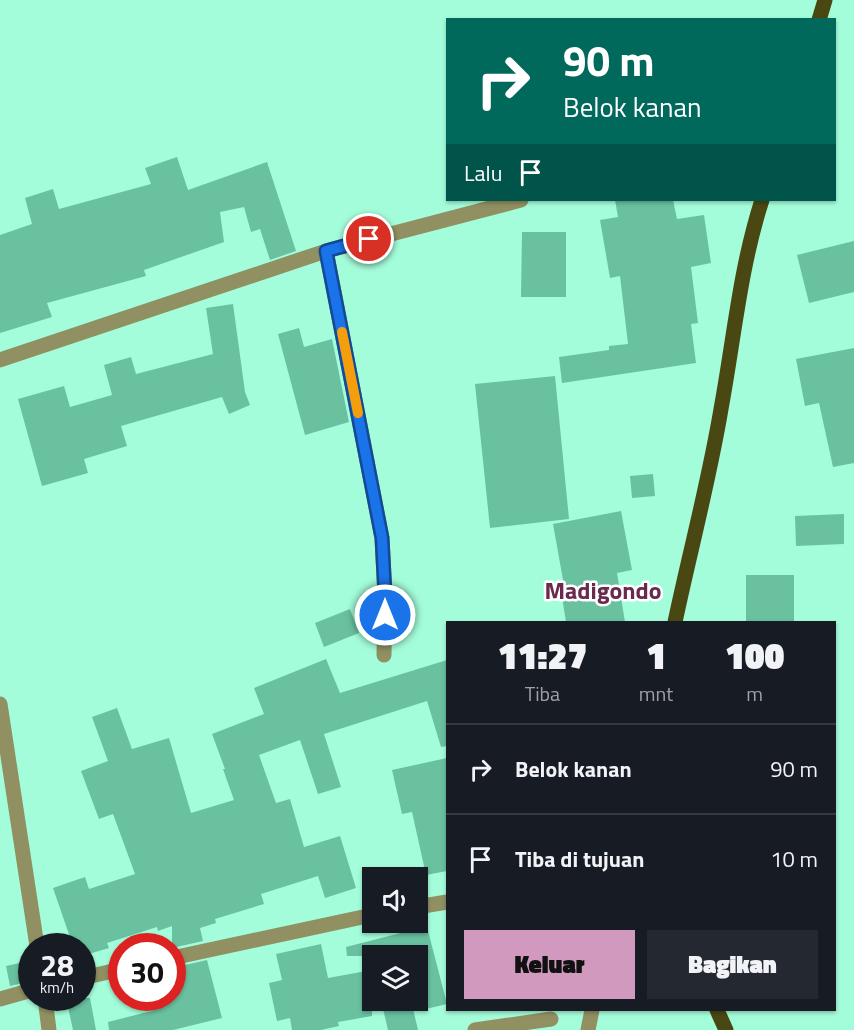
<!DOCTYPE html>
<html lang="id">
<head>
<meta charset="utf-8">
<style>
	body { margin:0; font-family:"Titillium Web",sans-serif; background:#242831; color:#f1f3f6; height:100vh; display:flex; flex-direction:column; font-size:22px; white-space:nowrap }
	* { box-sizing:border-box; margin:0 }
	p { font-size:20px; color:#9ea1a6 }
	.icon { flex:none; width:33px; height:33px; fill:none; stroke:currentColor; stroke-width:2; stroke-linecap:round; stroke-linejoin:round }
	.map { position:relative; flex:1; overflow:hidden }
	.drawer { position:absolute; left:446px; top:621px; width:390px; height:390px; display:flex; flex-direction:column; background:#171b24; border-radius:0px; box-shadow:0 2px 4px #0004 }
	.drawer>* { flex:none }
	.banner { position:absolute; left:446px; top:18px; width:390px; height:183px; border-radius:0px; box-shadow:0 2px 4px #0004; background:#00695c; color:#fff; overflow:hidden }
	.tools { position:absolute; left:362px; top:867px; display:grid; gap:12px }
	.tools a { display:grid; place-items:center; width:66px; height:66px; border-radius:0px; background:#171b24; box-shadow:0 2px 4px #0004; font-size:30px }
	.speed { position:absolute; left:18px; top:933px; display:flex; gap:12px; font-size:30px; font-weight:700; text-align:center }
	.speed>* { display:grid; place-content:center; width:78px; height:78px; border-radius:50%; background:#171b24; box-shadow:0 2px 4px #0004; line-height:1 }
	.speed small { font-size:15px; font-weight:400 }
	.speed .limit { border:9px solid #d22; background:#fff; color:#111 }
	.pin { position:absolute; display:grid; place-items:center; width:51px; height:51px; color:#fff; margin:-26px; border:3px solid #fff; border-radius:50%; box-shadow:0 2px 6px #0007 }
	.me { position:absolute; width:66px; margin:-33px; rotate:0deg; stroke-linejoin:round; filter:drop-shadow(0 0 4px #0008) }
	.turn { display:flex; align-items:center; gap:21px; height:126px; padding:0 18px; font-size:27px }
	.turn .icon { width:78px; height:78px; stroke-width:2.5 }
	.turn b { display:block; font-size:42px; line-height:51px }
	.then { display:flex; align-items:center; height:57px; padding:0 18px; background:#0003; gap:12px; font-size:22px }
	.eta { display:flex; justify-content:space-evenly; align-items:center; height:102px; text-align:center }
	.eta b { font-size:36px; font-weight:800; line-height:42px }
	.button { display:flex; gap:12px; margin-top:auto; padding:12px 18px }
	.button a { flex:1; height:69px; border-radius:0px; background:#d199be; color:#111; font-size:24px; font-weight:800; line-height:69px; text-align:center }
	.button a+a { background:#242831; color:#f1f3f6 }
	ul { padding:0; list-style:none }
	li { display:flex; align-items:center; gap:18px; height:90px; padding:0 18px; border-top:2px solid #363941 }
	li div { flex:1 }
	li b { display:block; font-size:22px }
	li em { font-style:normal }
	.map>svg:first-child { display:block }
	.building { fill:#69c1a0 }
	.lines { fill:none; stroke-linecap:round; stroke-linejoin:round }
	.minor { stroke:#909062; stroke-width:15 }
	.major { stroke:#494712; stroke-width:15 }
	.route-casing { stroke:#114b97; stroke-width:15 }
	.route { stroke:#1a73e8; stroke-width:10 }
	.slow { stroke:#f59e0b; stroke-width:10 }
	.labels { text-anchor:middle; dominant-baseline:central; stroke-width:5; stroke-linejoin:round; paint-order:stroke }
	.quarter-label { font-size:24px; font-weight:bold; fill:#692a4e; stroke:#fff }
</style>
</head>
<body>
<div class="map">
<svg width="854" height="1030" viewBox="0 0 854 1030">
	<rect width="100%" height="100%" fill="#a4fdda"/>
	<!-- building -->
	<path class="building" d="M177 157 188 190 267 162 296 251 270 260 260 229 251 232 244 207 220 212 224 242 144 270 146 276 47 303 52 317 0 333V235L32 224 25 198 53 189 59 209 151 184 145 168Z
		M615 200H673L677 219 704 215 711 263 691 267 698 323 691 324 696 363 562 383 559 357 609 350V346L628 344 620 276 610 278 600 220 618 217Z
		M522 232H566V297H521Z
		M854 241V292L809 303 797 255Z
		M233 304 245 392 250 405 229 414 222 397 121 426 127 446 84 459 88 473 42 486 18 399 64 386 70 407 112 395 104 365 131 357 136 374 213 354 206 308Z
		M299 328 304 347 332 339 349 422 305 435 278 334Z
		M854 348V463L833 467 819 403 805 406 796 359Z
		M555 376 569 519 490 528 475 384Z
		M653 474 655 496 632 498 630 476Z
		M621 511 632 570 617 573 625 622H566L561 591H565L553 524Z
		M844 514V544L796 546 795 516Z
		M746 575H794V622H746Z
		M350 609 359 633 324 647 315 623Z
		M326 659 340 693 447 660V746L441 747 427 701 324 734 341 787 318 794 300 740 259 755 276 803 290 799 304 847 340 836 356 888 325 898 318 876 261 894 264 904 215 919 216 923 200 928 203 941 172 948V926L158 931 157 927 107 943 109 948 82 956V946H73L53 888 85 877 89 889 135 874 113 814 99 819 81 771 108 761 92 717 117 708 132 749 169 738 191 813 234 800 223 769H225L212 734 264 714 254 688Z
		M447 758V871L426 875 412 812 402 814 392 770Z
		M425 919 447 1004 417 1011V956H347L346 947 416 929 417 933V920Z
		M321 944 328 978 372 970V1016L338 1022 339 1026 321 1030H292L290 1018 277 1021 269 983 282 980 276 954Z
		M207 960 222 1018 173 1030H109L108 1022 159 1009 156 998H172V968Z
		M29 961 32 981 10 986 6 966Z
		M66 998H90L96 1030H73Z
		M381 1000H411L418 1030H388Z"/>
	<g class="lines">
		<!-- minor -->
		<path class="minor" d="M326 251 382 538 385 595 384 655
			M0 360 326 251 521 200
			M0 704 37 946
			M417 907 447 902
			M172 958 372 915
			M82 978 122 969
			M45 998 49 1030
			M0 999 32 990
			M475 1030 551 1019
			M588 1030 592 1010"/>
		<!-- major -->
		<path class="major" d="M819 20 825 0
			M675 622C690 551 709 481 721 409 734 339 740 268 762 200
			M717 1010 726 1030"/>
	</g>
	<g class="lines">
		<defs>
			<path id="route" d="M369 239 326 251 382 538 385 595V615"/>
		</defs>
		<!-- route casing -->
		<use href="#route" class="route-casing"/>
		<!-- route -->
		<use href="#route" class="route"/>
		<!-- slow -->
		<path class="slow" d="M342 332 358 413"/>
	</g>
	<g class="labels">
		<!-- quarter labels -->
		<g class="quarter-label">
			<text x="603" y="590">Madigondo</text>
		</g>
	</g>
</svg>
<div class="tools">
<a><svg class="icon" aria-label="sound" viewBox="0 0 24 24"><path d="M4 9h4l5-4v14l-5-4H4zM17 9q2 3 0 6"/></svg></a>
<a><svg class="icon" aria-label="layers" viewBox="0 0 24 24"><path d="M12 4l9 5-9 5-9-5zM3 14l9 5 9-5"/></svg></a>
</div>
<div class="speed"><div>28<small>km/h</small></div><div class="limit">30</div></div>
<div class="pin" style="left:369px;top:239px;background:#d93025"><svg class="icon" aria-label="arrive" viewBox="0 0 24 24"><path d="M6 21V4h12l-3 4 3 4H6"/></svg></div>
<svg class="me" style="left:385px;top:615px" viewBox="-20 -20 40 40"><circle r="17" fill="#1a73e8" stroke="#fff" stroke-width="3"/><path d="M0-11L8 9 0 5-8 9z" fill="#fff"/></svg>
<div class="banner">
<div class="turn"><svg class="icon" aria-label="right" viewBox="0 0 24 24"><path d="M7 20v-9h11M14 6l5 5-5 5"/></svg><div><b>90 m</b>Belok kanan</div></div>
<div class="then">Lalu<svg class="icon" aria-label="arrive" viewBox="0 0 24 24"><path d="M6 21V4h12l-3 4 3 4H6"/></svg></div>
</div>
<section class="drawer">
<div class="eta">
<div><b>11:27</b><p>Tiba</p></div>
<div><b>1</b><p>mnt</p></div>
<div><b>100</b><p>m</p></div>
</div>
<ul>
<li><svg class="icon" aria-label="right" viewBox="0 0 24 24"><path d="M7 20v-9h11M14 6l5 5-5 5"/></svg><div><b>Belok kanan</b></div><em>90 m</em></li>
<li><svg class="icon" aria-label="arrive" viewBox="0 0 24 24"><path d="M6 21V4h12l-3 4 3 4H6"/></svg><div><b>Tiba di tujuan</b></div><em>10 m</em></li>
</ul>
<div class="button"><a>Keluar</a><a>Bagikan</a></div>
</section>
</div>
</body>
</html>
